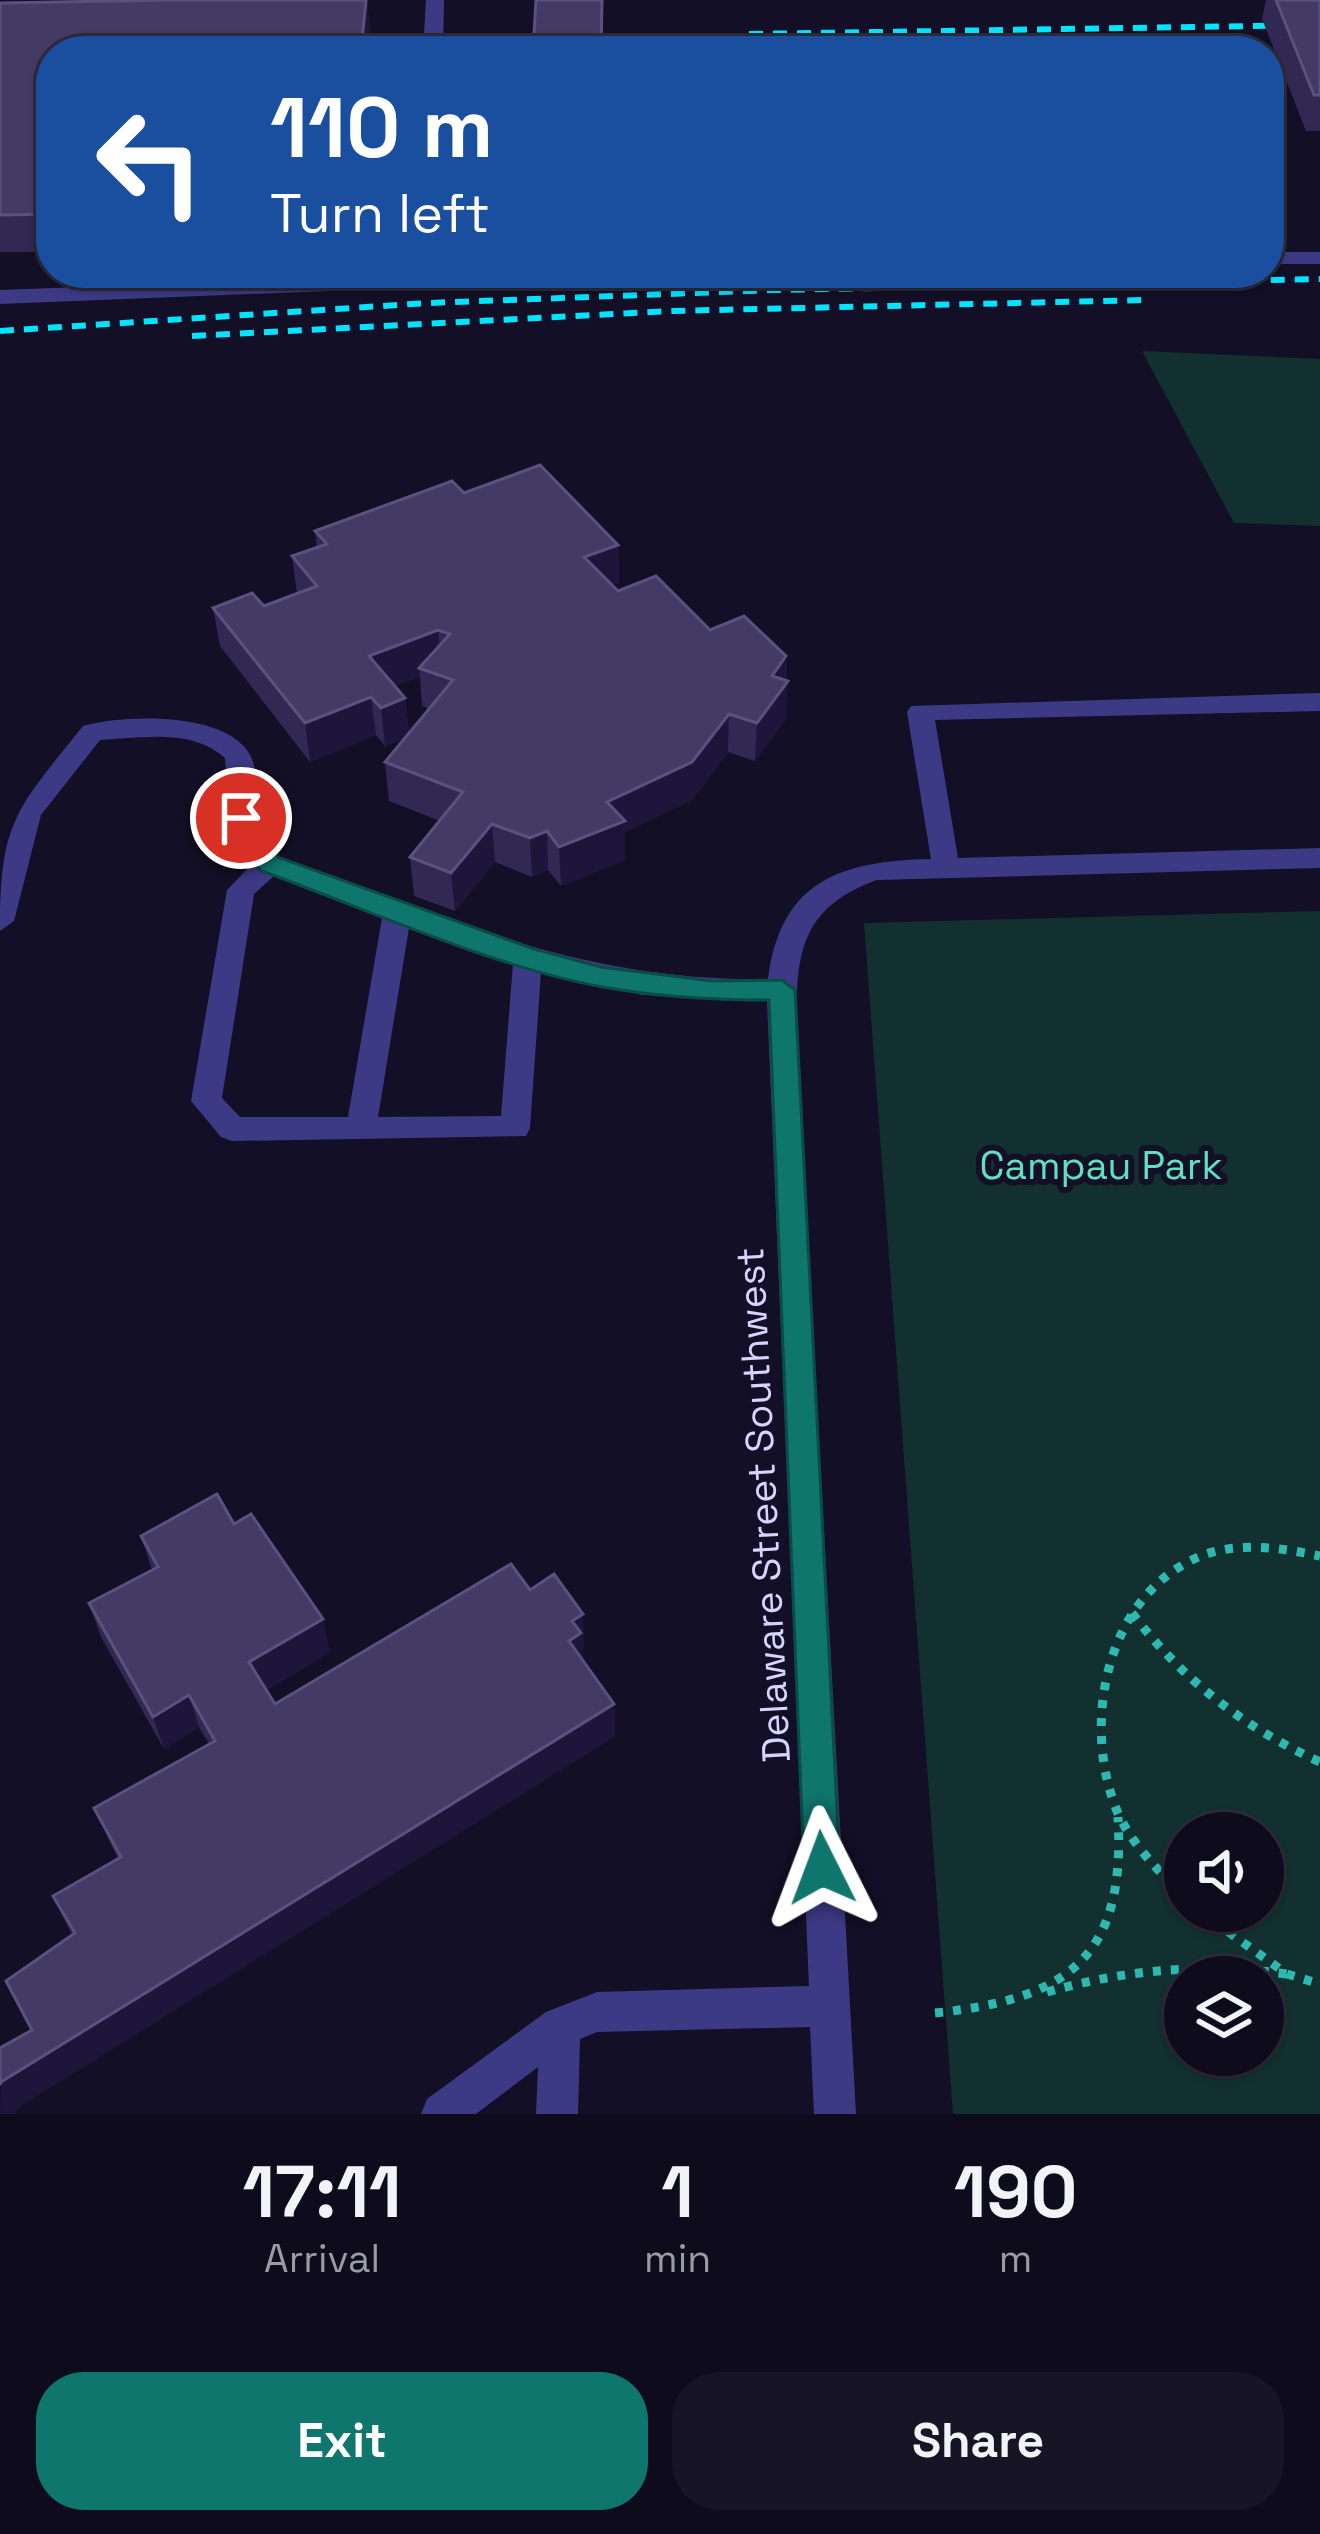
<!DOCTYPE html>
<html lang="en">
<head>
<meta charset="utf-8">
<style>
	body { margin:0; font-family:"Space Grotesk",sans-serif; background:#171425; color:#f1f3f6; height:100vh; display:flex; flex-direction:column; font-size:45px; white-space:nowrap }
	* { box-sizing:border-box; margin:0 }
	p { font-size:39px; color:#9b9ba3 }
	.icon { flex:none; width:66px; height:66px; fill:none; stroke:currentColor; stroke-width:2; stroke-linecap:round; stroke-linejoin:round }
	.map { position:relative; height:2114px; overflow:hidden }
	.sheet { display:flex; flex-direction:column; background:#0e0b1c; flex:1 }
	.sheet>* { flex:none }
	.top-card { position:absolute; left:36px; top:36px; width:1248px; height:252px; border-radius:48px; box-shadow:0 3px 9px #0004,0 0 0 3px #2e2b3b; background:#1a4fa0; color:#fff; overflow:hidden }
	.controls { position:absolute; left:1164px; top:1812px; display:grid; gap:24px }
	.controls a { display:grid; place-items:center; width:120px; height:120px; border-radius:50%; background:#0e0b1c; box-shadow:0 3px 9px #0004,0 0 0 3px #2e2b3b; font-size:60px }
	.pin { position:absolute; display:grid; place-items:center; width:102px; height:102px; color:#fff; margin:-51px; border:6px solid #fff; border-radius:50%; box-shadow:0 3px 12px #0007 }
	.me { position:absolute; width:132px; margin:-66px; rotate:357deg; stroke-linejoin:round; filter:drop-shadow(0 0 9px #0008) }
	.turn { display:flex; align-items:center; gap:42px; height:252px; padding:0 36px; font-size:54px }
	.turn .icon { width:156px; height:156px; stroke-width:2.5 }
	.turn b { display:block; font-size:84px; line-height:102px }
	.eta { display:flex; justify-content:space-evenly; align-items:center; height:204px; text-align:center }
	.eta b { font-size:72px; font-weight:600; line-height:84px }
	.button { display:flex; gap:24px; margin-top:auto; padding:24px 36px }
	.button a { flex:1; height:138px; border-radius:48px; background:#0f766e; color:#fff; font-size:48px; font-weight:600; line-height:138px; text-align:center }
	.button a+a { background:#171425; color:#f1f3f6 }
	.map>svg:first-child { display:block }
	.green { fill:#12302f; fill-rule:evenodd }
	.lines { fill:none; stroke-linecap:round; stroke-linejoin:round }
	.path { stroke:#2fb8b0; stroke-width:9; stroke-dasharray:8 10; stroke-linecap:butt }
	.minor { fill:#3d3a85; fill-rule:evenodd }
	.rail { stroke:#00e5ff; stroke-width:6; stroke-dasharray:14 10; stroke-linecap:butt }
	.wall { fill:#312854; fill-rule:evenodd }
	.shaded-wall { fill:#1d163a }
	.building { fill:#433a66; stroke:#5a527e; stroke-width:3 }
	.route { fill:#0f766e; stroke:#0a4d48; stroke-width:3 }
	.labels { text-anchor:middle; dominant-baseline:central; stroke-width:12; stroke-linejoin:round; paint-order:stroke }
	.park-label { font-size:39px; fill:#5fe0c0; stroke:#130f26 }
	.street-label { font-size:39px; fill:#d9d4ff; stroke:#130f26 }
</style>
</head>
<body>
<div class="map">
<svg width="1320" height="2114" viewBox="0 0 1320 2114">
	<rect width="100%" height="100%" fill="#130f26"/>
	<!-- green -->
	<path class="green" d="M1142 351 1320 359V526L1234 523Z
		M1320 911V2114H953L864 923ZM1185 1833H1263V1911H1185ZM1185 1977H1263V2055H1185Z"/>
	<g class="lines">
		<!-- path -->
		<path class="path" d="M1132 1613C1183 1680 1243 1727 1320 1762
			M1185 1898C1160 1872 1131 1844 1117 1811 1081 1723 1106 1594 1201 1556 1239 1541 1282 1548 1320 1556
			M1199 1911 1287 1974 1320 1984
			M1047 1992C1128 1969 1204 1963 1287 1974
			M935 2013C1068 1999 1126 1958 1118 1817"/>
		<!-- minor -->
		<path class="minor" d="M426 0H444L443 51H423Z
			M1269 252H1320V264H1269Z
			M459 273H640L629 279 0 304V290Z
			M1320 693V711L935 720 958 858 1320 848V868L877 880C793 910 796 964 797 1042L856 2114H814L810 2027 597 2032 580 2039 578 2114H536L538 2067 476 2114H421L427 2099 546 2012 597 1992 809 1986 767 1001 642 995 541 972 530 1128 526 1136 232 1141 221 1137 191 1101 227 890 253 863 230 825 225 758C192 728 141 738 100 740L41 815 14 921 0 931C0 820 16 810 83 726 124 714 233 711 252 759 265 793 242 836 283 858 314 875 353 885 386 897 515 946 629 981 768 979 781 880 841 861 931 859L907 712 911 706ZM274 876 382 918 348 1117H240L222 1098 254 894ZM409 928 513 964 501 1116 378 1117Z"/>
		<!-- rail -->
		<path class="rail" d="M749 34 1320 25
			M0 331 428 303 775 290 1320 279
			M192 336 671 311 1145 300"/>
	</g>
	<!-- wall -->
	<path class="wall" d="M367 0 370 32 368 51H51V252H0V3Z
		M1266 0H1320V131H1306L1262 19Z
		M464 493 618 545 619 583 612 585 618 591 710 630 786 656V719L755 761 728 752 692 800 625 832V860L561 886 548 870 532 877 495 862 455 911 414 896 410 857 440 821 389 801 385 762 405 738 385 746 376 735 310 762 220 646 213 608 264 606 297 594 292 556 317 548 315 531ZM420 677 422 706 429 709 409 733 405 698 395 686Z
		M234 1524 330 1652 266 1690 275 1704 530 1590 584 1647 582 1649 583 1661 614 1704 615 1736 17 2108 0 2114 32 2030 72 1935 53 1896 118 1859 94 1808 209 1744 199 1727 164 1749 101 1637 89 1603 152 1570 141 1536Z"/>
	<!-- shaded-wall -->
	<path class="shaded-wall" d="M367 0 370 32 368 51H361Z
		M618 545 619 583 586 595 584 557Z
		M438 630 442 669 419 668 420 677 374 694 369 656Z
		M786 656 785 686 788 681 786 719 755 761 757 723 772 676Z
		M371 697 376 735 310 762 305 723Z
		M405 698 409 736 385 746 381 708Z
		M729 714 728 752 692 800 625 832V860L561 886 559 847 607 802Z
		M492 824 495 862 455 911 451 873Z
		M547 831 548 870 532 877 530 838Z
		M583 1614 584 1647 582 1649 583 1665 569 1641 572 1621Z
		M323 1619 330 1652 258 1694 249 1662Z
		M189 1695 199 1727 164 1749 153 1717Z
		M614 1704 615 1736 17 2108 16 2114H0L1 2082Z"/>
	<!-- building -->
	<path class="building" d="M170 0H366L361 51H51V214L0 215V3Z
		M536 0H602L601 51H533Z
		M1276 0H1320V95H1314Z
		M540 465 618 545 584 557 618 591 656 576 710 630 744 616 786 656 772 676 788 681 757 723 729 714 692 762 607 802 625 821 559 847 547 831 530 838 492 824 451 873 410 857 463 792 385 762 453 680 419 668 450 634 438 630 369 656 405 698 381 708 371 697 305 723 213 608 252 593 264 606 317 586 292 556 327 544 315 531 452 481 464 493Z
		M217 1494 234 1524 251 1514 323 1619 249 1662 275 1704 511 1564 530 1590 554 1574 583 1614 572 1621 581 1633 569 1641 614 1704 1 2082 0 2085V2048L32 2030 6 1981 75 1933 53 1896 121 1857 94 1808 215 1741 189 1695 153 1717 89 1603 158 1567 141 1536Z"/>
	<!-- route -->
	<path class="route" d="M241 810 253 818 260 843 280 858 534 949 601 967 712 981 782 980 795 990 840 1868 834 1881 822 1886 810 1881 804 1868 769 1000C713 1000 658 997 603 987 495 968 367 909 262 871 243 856 229 843 228 818Z"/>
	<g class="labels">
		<!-- park labels -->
		<g class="park-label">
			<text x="1101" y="1165">Campau Park</text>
		</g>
		<!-- street labels -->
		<g class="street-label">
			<text transform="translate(763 1505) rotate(-93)">Delaware Street Southwest</text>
		</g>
	</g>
</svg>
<div class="controls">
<a><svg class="icon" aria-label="sound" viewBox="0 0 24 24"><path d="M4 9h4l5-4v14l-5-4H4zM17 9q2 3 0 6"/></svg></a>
<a><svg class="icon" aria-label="layers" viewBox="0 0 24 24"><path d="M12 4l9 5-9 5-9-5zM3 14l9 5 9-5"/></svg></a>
</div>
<div class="pin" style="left:241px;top:818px;background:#d93025"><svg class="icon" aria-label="arrive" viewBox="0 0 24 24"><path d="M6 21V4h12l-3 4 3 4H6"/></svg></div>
<svg class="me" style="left:822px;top:1868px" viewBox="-20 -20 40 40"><path d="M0-17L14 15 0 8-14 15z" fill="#0f766e" stroke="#fff" stroke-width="4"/></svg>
<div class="top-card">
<div class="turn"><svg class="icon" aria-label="left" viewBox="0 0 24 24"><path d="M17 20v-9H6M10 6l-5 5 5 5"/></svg><div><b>110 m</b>Turn left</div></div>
</div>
</div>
<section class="sheet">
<div class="eta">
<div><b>17:11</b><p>Arrival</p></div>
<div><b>1</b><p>min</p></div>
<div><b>190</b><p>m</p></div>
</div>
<div class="button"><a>Exit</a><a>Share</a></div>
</section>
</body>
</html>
